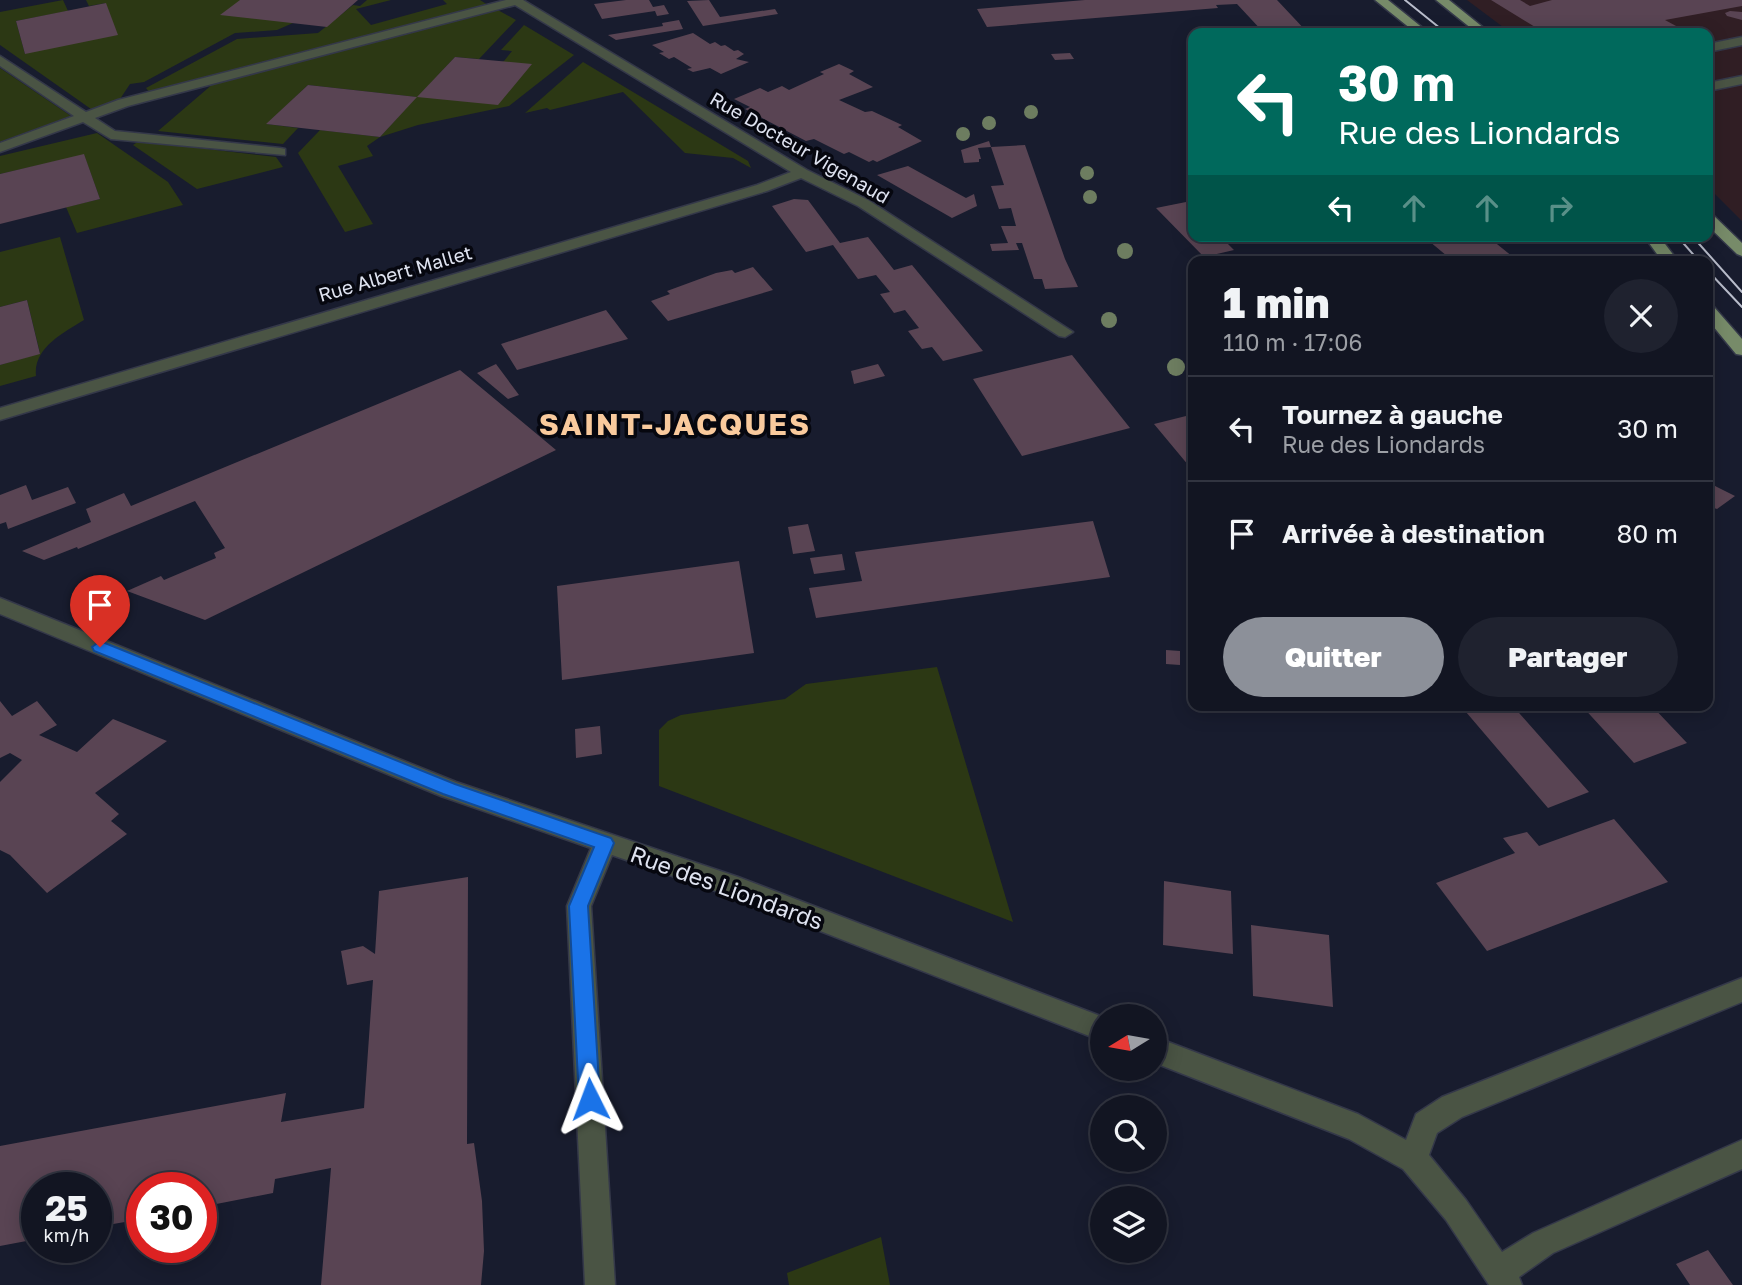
<!DOCTYPE html>
<html lang="fr">
<head>
<meta charset="utf-8">
<style>
	body { margin:0; font-family:"Golos Text",sans-serif; background:#1f222f; color:#f1f3f6; height:100vh; display:flex; flex-direction:column; font-size:26px; white-space:nowrap }
	* { box-sizing:border-box; margin:0 }
	p { font-size:23px; color:#9c9fa5 }
	.icon { flex:none; width:38px; height:38px; fill:none; stroke:currentColor; stroke-width:2; stroke-linecap:round; stroke-linejoin:round }
	.map { position:relative; flex:1; overflow:hidden }
	.drawer { position:absolute; left:1188px; top:256px; width:525px; height:455px; display:flex; flex-direction:column; background:#121522; border-radius:14px; box-shadow:0 4px 18px #0003,0 0 0 2px #313440 }
	.drawer>* { flex:none }
	.banner { position:absolute; left:1188px; top:28px; width:525px; height:214px; border-radius:14px; box-shadow:0 4px 18px #0003,0 0 0 2px #313440; background:#00695c; color:#fff; overflow:hidden }
	.needle { width:46px; rotate:259deg }
	.buttons { position:absolute; left:1090px; top:1004px; display:grid; gap:14px }
	.buttons a { display:grid; place-items:center; width:77px; height:77px; border-radius:50%; background:#121522; box-shadow:0 4px 18px #0003,0 0 0 2px #313440; font-size:35px }
	.speed { position:absolute; left:21px; top:1172px; display:flex; gap:14px; font-size:35px; font-weight:700; text-align:center }
	.speed>* { display:grid; place-content:center; width:91px; height:91px; border-radius:50%; background:#121522; box-shadow:0 4px 18px #0003,0 0 0 2px #313440; line-height:1 }
	.speed small { font-size:18px; font-weight:400 }
	.speed .limit { border:10px solid #d22; background:#fff; color:#111 }
	.pin { position:absolute; display:grid; place-items:center; width:60px; height:60px; color:#fff; margin:-72px -30px; border-radius:50% 50% 50% 0; rotate:-45deg; box-shadow:0 0 7px #0007 }
	.pin .icon { rotate:45deg }
	.me { position:absolute; width:77px; margin:-38px; rotate:357deg; stroke-linejoin:round; filter:drop-shadow(0 0 5px #0008) }
	.turn { display:flex; align-items:center; gap:24px; height:147px; padding:0 35px; font-size:32px }
	.turn .icon { width:91px; height:91px; stroke-width:2.5 }
	.turn b { display:block; font-size:49px; line-height:60px }
	.lanes { display:flex; align-items:center; height:66px; padding:0 35px; background:#0003; justify-content:center; gap:35px; direction:ltr }
	.lanes .off { opacity:.35 }
	.round { display:grid; place-items:center; flex:none; width:74px; height:74px; border-radius:37px; background:#1f222f }
	.head { display:flex; align-items:center; justify-content:space-between; height:119px; padding:0 35px }
	h1 { font-size:42px; font-weight:800; line-height:52px }
	.primary-button { display:flex; gap:14px; margin-top:auto; padding:14px 35px }
	.primary-button a { flex:1; height:80px; border-radius:42px; background:#8c9099; color:#fff; font-size:28px; font-weight:800; line-height:80px; text-align:center }
	.primary-button a+a { background:#1f222f; color:#f1f3f6 }
	ul { padding:0; list-style:none }
	li { display:flex; align-items:center; gap:21px; height:105px; padding:0 35px; border-top:2px solid #313440 }
	li div { flex:1 }
	li b { display:block; font-size:26px }
	li em { font-style:normal }
	.map>svg:first-child { display:block }
	.medical { fill:#301e24 }
	.green { fill:#2c3814 }
	.building { fill:#594453 }
	.lines { fill:none; stroke-linecap:round; stroke-linejoin:round }
	.minor-casing { stroke:#343849; stroke-width:3 }
	.major-casing { stroke:#343849; stroke-width:3 }
	.minor { fill:#4a5444; fill-rule:evenodd }
	.major { fill:#778b69; fill-rule:evenodd }
	.tram { stroke:#b9bdcb; stroke-width:2 }
	.tree { fill:#6d7d60 }
	.route { fill:#1a73e8; stroke:#114b97; stroke-width:2 }
	.labels { text-anchor:middle; dominant-baseline:central; stroke-width:7; stroke-linejoin:round; paint-order:stroke }
	.far-street-label { font-size:19px; fill:#dfe3f0; stroke:#06070f }
	.street-label { font-size:23px; fill:#dfe3f0; stroke:#06070f }
	.district-label { font-size:30px; font-weight:bold; letter-spacing:2px; fill:#f9ca9d; stroke:#06070f }
</style>
</head>
<body>
<div class="map">
<svg width="1742" height="1285" viewBox="0 0 1742 1285">
	<rect width="100%" height="100%" fill="#181c2e"/>
	<!-- medical -->
	<path class="medical" d="M1467 0H1742V221L1708 187V33H1511Z"/>
	<!-- green -->
	<path class="green" d="M63 0 68 11 16 21 25 54 106 3 89 6 86 0H240L293 23 277 30 235 33 144 82 130 84 116 105 91 109 0 45V12Z
		M367 0H391L356 9 371 25 447 4 443 0H480L488 5 150 93 146 88 237 39 318 33 353 5 360 6Z
		M496 9 516 20 479 59 455 57 418 97 504 61 512 51 501 50 524 25 574 55 509 106 418 125 380 137 367 146 373 156 338 166 373 224 345 232 298 153 320 130 380 137 416 97 308 85 267 124 298 128 283 144 158 131 214 83Z
		M583 62 748 161 751 168 733 158 685 153 623 92 550 110 547 108 525 113Z
		M0 68 71 116 0 142Z
		M97 133 168 182 183 205 77 233 66 207 100 199 84 155 0 174V156Z
		M139 141 276 157 283 167 197 189 133 145Z
		M60 237 84 320C63 333 33 348 36 376L0 386V365L40 353 27 300 0 307V252Z
		M937 667 1013 922 659 786V730L668 721 681 715 785 699 806 684Z
		M881 1237 890 1285H789L787 1273Z"/>
	<!-- building -->
	<path class="building" d="M240 0H358L327 27 220 15Z
		M626 0H649L653 7 664 5 669 14 657 16 655 11 602 19 594 4Z
		M709 0 720 17 775 9 778 14 703 26 687 1Z
		M1085 0H1277L1308 33H1264L1237 4 1216 5 1218 8 987 27 977 9Z
		M1491 0H1520L1530 6 1552 0H1742V6L1665 20 1689 33H1641L1630 27 1599 33 1587 31 1545 33Z
		M106 3 118 35 25 54 16 21Z
		M1730 11 1742 12V20L1727 16 1725 13Z
		M679 20 683 29 616 40 608 35 663 26 662 23Z
		M693 33 710 44 715 42 721 46 725 45 734 51 738 50 744 54 736 59 749 62 721 74 710 68 693 72 687 69 692 68 674 57 669 59 659 53 664 52 652 45Z
		M1070 53 1074 59 1055 60 1051 54Z
		M455 57 532 64 498 105 417 97 380 137 266 124 308 85 417 97Z
		M839 64 854 71 849 74 873 87 839 100 865 112 872 111 902 125 898 127 922 141 877 162 873 160 869 162 849 152 844 154 814 139 806 141 745 109 750 107 734 99 760 88 768 92 782 86 789 90 824 74 820 72Z
		M989 141 991 147 1025 145 1065 259 1078 287 1045 289 1042 279H1034L1022 243H1016L1019 250 992 251 990 244 1008 243 1001 226H1016L1011 208 999 209 991 186 1004 185 991 147 978 148 981 159H979V162L964 163 961 150Z
		M84 154 100 199 0 224V174Z
		M908 166 966 198 974 194 977 206 952 218 877 175Z
		M794 199 808 200 840 243 868 237 894 270 912 265 983 351 943 361 932 347 922 349 908 331 919 328 905 310 894 313 880 294 890 292 876 275 858 279 833 245 806 252 772 206Z
		M1186 202 1194 209V236H1220L1234 250 1204 257 1156 208Z
		M1423 236H1487L1518 261H1453Z
		M753 267 773 290 668 321 651 301 670 294 667 291 716 273 732 270 735 273Z
		M27 300 40 354 0 365V307Z
		M606 310 628 339 517 370 501 344Z
		M1072 355 1130 428 1022 456 973 379Z
		M496 364 519 395 508 399 477 373Z
		M878 364 885 376 854 384 851 371Z
		M460 370 556 450 205 620 127 591 161 576 164 580 216 558 214 553 225 548 195 501 78 549 77 547 44 560 22 551 91 522 86 509 124 493 131 506Z
		M1194 414V472L1154 424Z
		M1708 482 1717 487 1735 496 1717 509 1708 506Z
		M26 485 32 500 68 487 76 503 8 529 6 522 0 524V495Z
		M1093 521 1110 577 816 618 809 588 862 581 855 552Z
		M808 524 815 551 793 554 788 527Z
		M842 554 845 570 814 574 810 558Z
		M739 561 754 653 562 680 557 586Z
		M1166 650 1180 651V665L1166 664Z
		M0 701 12 716 37 701 57 725 39 735 77 752 113 719 167 741 95 793 119 814 111 821 127 834 47 893 10 855 0 850V782L22 760 10 753 0 758Z
		M1460 705H1512L1589 792 1548 808Z
		M1581 705H1651L1687 743 1634 763Z
		M600 726 602 754 576 758 575 729Z
		M1614 819 1668 882 1487 951 1436 883 1515 853 1503 838 1527 832 1539 846Z
		M468 877 467 1144 474 1143 482 1201 484 1251 481 1285H321L331 1168 275 1179 273 1193 201 1207V1188H142V1219L96 1227V1188H37V1239L0 1246V1146L286 1093 281 1122 364 1108 373 980 347 985 341 951 363 946 375 954 379 891Z
		M1164 881 1231 891 1233 954 1163 945Z
		M1251 925 1329 935 1333 1007 1253 996Z
		M1708 1250 1733 1285H1690L1676 1264Z"/>
	<g class="lines">
		<defs>
			<path id="minor" d="M506 0H523L807 170 868 200 1073 332 1065 337 1059 336 858 206 801 178 767 191 0 420V408L757 185 791 172 515 5 128 106 95 118 115 131 280 148 285 149V155L111 139 83 122 0 152V143L74 116 0 66V56L86 112 118 100Z
				M1742 37V45L1708 52V44Z
				M1742 76V84L1708 91V83Z
				M0 598 456 782 738 877 1103 1017 1102 1041 733 897 612 855 591 906 615 1285H585L567 906 591 848 441 796 0 614Z
				M1742 978V1002L1462 1117 1437 1133 1429 1155 1466 1200 1502 1252 1533 1233 1742 1140V1169L1553 1253 1519 1277 1522 1285H1489L1446 1220 1403 1169 1349 1139 1155 1063V1037L1358 1114 1406 1140 1416 1114 1442 1097Z"/>
			<path id="major" d="M1375 0H1388L1429 33H1416Z
				M1436 0H1449L1490 33H1477Z
				M1708 214 1713 215 1742 243V256L1737 254 1708 226Z
				M1644 236H1659L1678 261H1662Z
				M1708 305 1714 307 1742 339V355L1736 354 1708 320Z"/>
		</defs>
		<!-- minor casing -->
		<use href="#minor" class="minor-casing"/>
		<!-- major casing -->
		<use href="#major" class="major-casing"/>
		<!-- minor -->
		<use href="#minor" class="minor"/>
		<!-- major -->
		<use href="#major" class="major"/>
		<!-- tram -->
		<path class="tram" d="M1405 0 1446 33
			M1677 236 1699 261
			M1692 236 1742 292
			M1708 271 1742 307"/>
	</g>
	<!-- trees -->
	<g class="tree">
		<circle cx="1031" cy="112" r="7"/>
		<circle cx="989" cy="123" r="7"/>
		<circle cx="963" cy="134" r="7"/>
		<circle cx="1087" cy="173" r="7"/>
		<circle cx="1090" cy="197" r="7"/>
		<circle cx="1125" cy="251" r="8"/>
		<circle cx="1109" cy="320" r="8"/>
		<circle cx="1176" cy="367" r="9"/>
	</g>
	<!-- route -->
	<path class="route" d="M100 641 455 784 611 838 614 843 588 906 600 1099 597 1106 590 1109 582 1106 579 1099 569 906 594 847 443 794 94 651 92 647Z"/>
	<g class="labels">
		<!-- far-street labels -->
		<g class="far-street-label">
			<text transform="translate(800 147) rotate(30)">Rue Docteur Vigenaud</text>
			<text transform="translate(395 273) rotate(-16)">Rue Albert Mallet</text>
		</g>
		<!-- street labels -->
		<g class="street-label">
			<text transform="translate(727 887) rotate(20)">Rue des Liondards</text>
		</g>
		<!-- district labels -->
		<g class="district-label">
			<text x="675" y="424">SAINT-JACQUES</text>
		</g>
	</g>
</svg>
<div class="buttons">
<a><svg class="needle" viewBox="-14 -14 28 28"><path d="M0-13l5 13h-10z" fill="#e53935"/><path d="M0 13l5-13h-10z" fill="#9c9fa5"/></svg></a>
<a><svg class="icon" aria-label="search" viewBox="0 0 24 24"><circle cx="10" cy="10" r="6"/><path d="M15 15l6 6"/></svg></a>
<a><svg class="icon" aria-label="layers" viewBox="0 0 24 24"><path d="M12 4l9 5-9 5-9-5zM3 14l9 5 9-5"/></svg></a>
</div>
<div class="speed"><div>25<small>km/h</small></div><div class="limit">30</div></div>
<div class="pin" style="left:100px;top:647px;background:#d93025"><svg class="icon" aria-label="arrive" viewBox="0 0 24 24"><path d="M6 21V4h12l-3 4 3 4H6"/></svg></div>
<svg class="me" style="left:590px;top:1099px" viewBox="-20 -20 40 40"><path d="M0-17L14 15 0 8-14 15z" fill="#1a73e8" stroke="#fff" stroke-width="4"/></svg>
<div class="banner">
<div class="turn"><svg class="icon" aria-label="left" viewBox="0 0 24 24"><path d="M17 20v-9H6M10 6l-5 5 5 5"/></svg><div><b>30 m</b>Rue des Liondards</div></div>
<div class="lanes"><svg class="icon" aria-label="left" viewBox="0 0 24 24"><path d="M17 20v-9H6M10 6l-5 5 5 5"/></svg><svg class="icon off" aria-label="ahead" viewBox="0 0 24 24"><path d="M12 20V5M6 11l6-6 6 6"/></svg><svg class="icon off" aria-label="ahead" viewBox="0 0 24 24"><path d="M12 20V5M6 11l6-6 6 6"/></svg><svg class="icon off" aria-label="right" viewBox="0 0 24 24"><path d="M7 20v-9h11M14 6l5 5-5 5"/></svg></div>
</div>
<section class="drawer">
<div class="head"><div><h1>1 min</h1><p>110 m · 17:06</p></div><a class="round"><svg class="icon" aria-label="close" viewBox="0 0 24 24"><path d="M6 6l12 12M18 6L6 18"/></svg></a></div>
<ul>
<li><svg class="icon" aria-label="left" viewBox="0 0 24 24"><path d="M17 20v-9H6M10 6l-5 5 5 5"/></svg><div><b>Tournez à gauche</b><p>Rue des Liondards</p></div><em>30 m</em></li>
<li><svg class="icon" aria-label="arrive" viewBox="0 0 24 24"><path d="M6 21V4h12l-3 4 3 4H6"/></svg><div><b>Arrivée à destination</b></div><em>80 m</em></li>
</ul>
<div class="primary-button"><a>Quitter</a><a>Partager</a></div>
</section>
</div>
</body>
</html>
